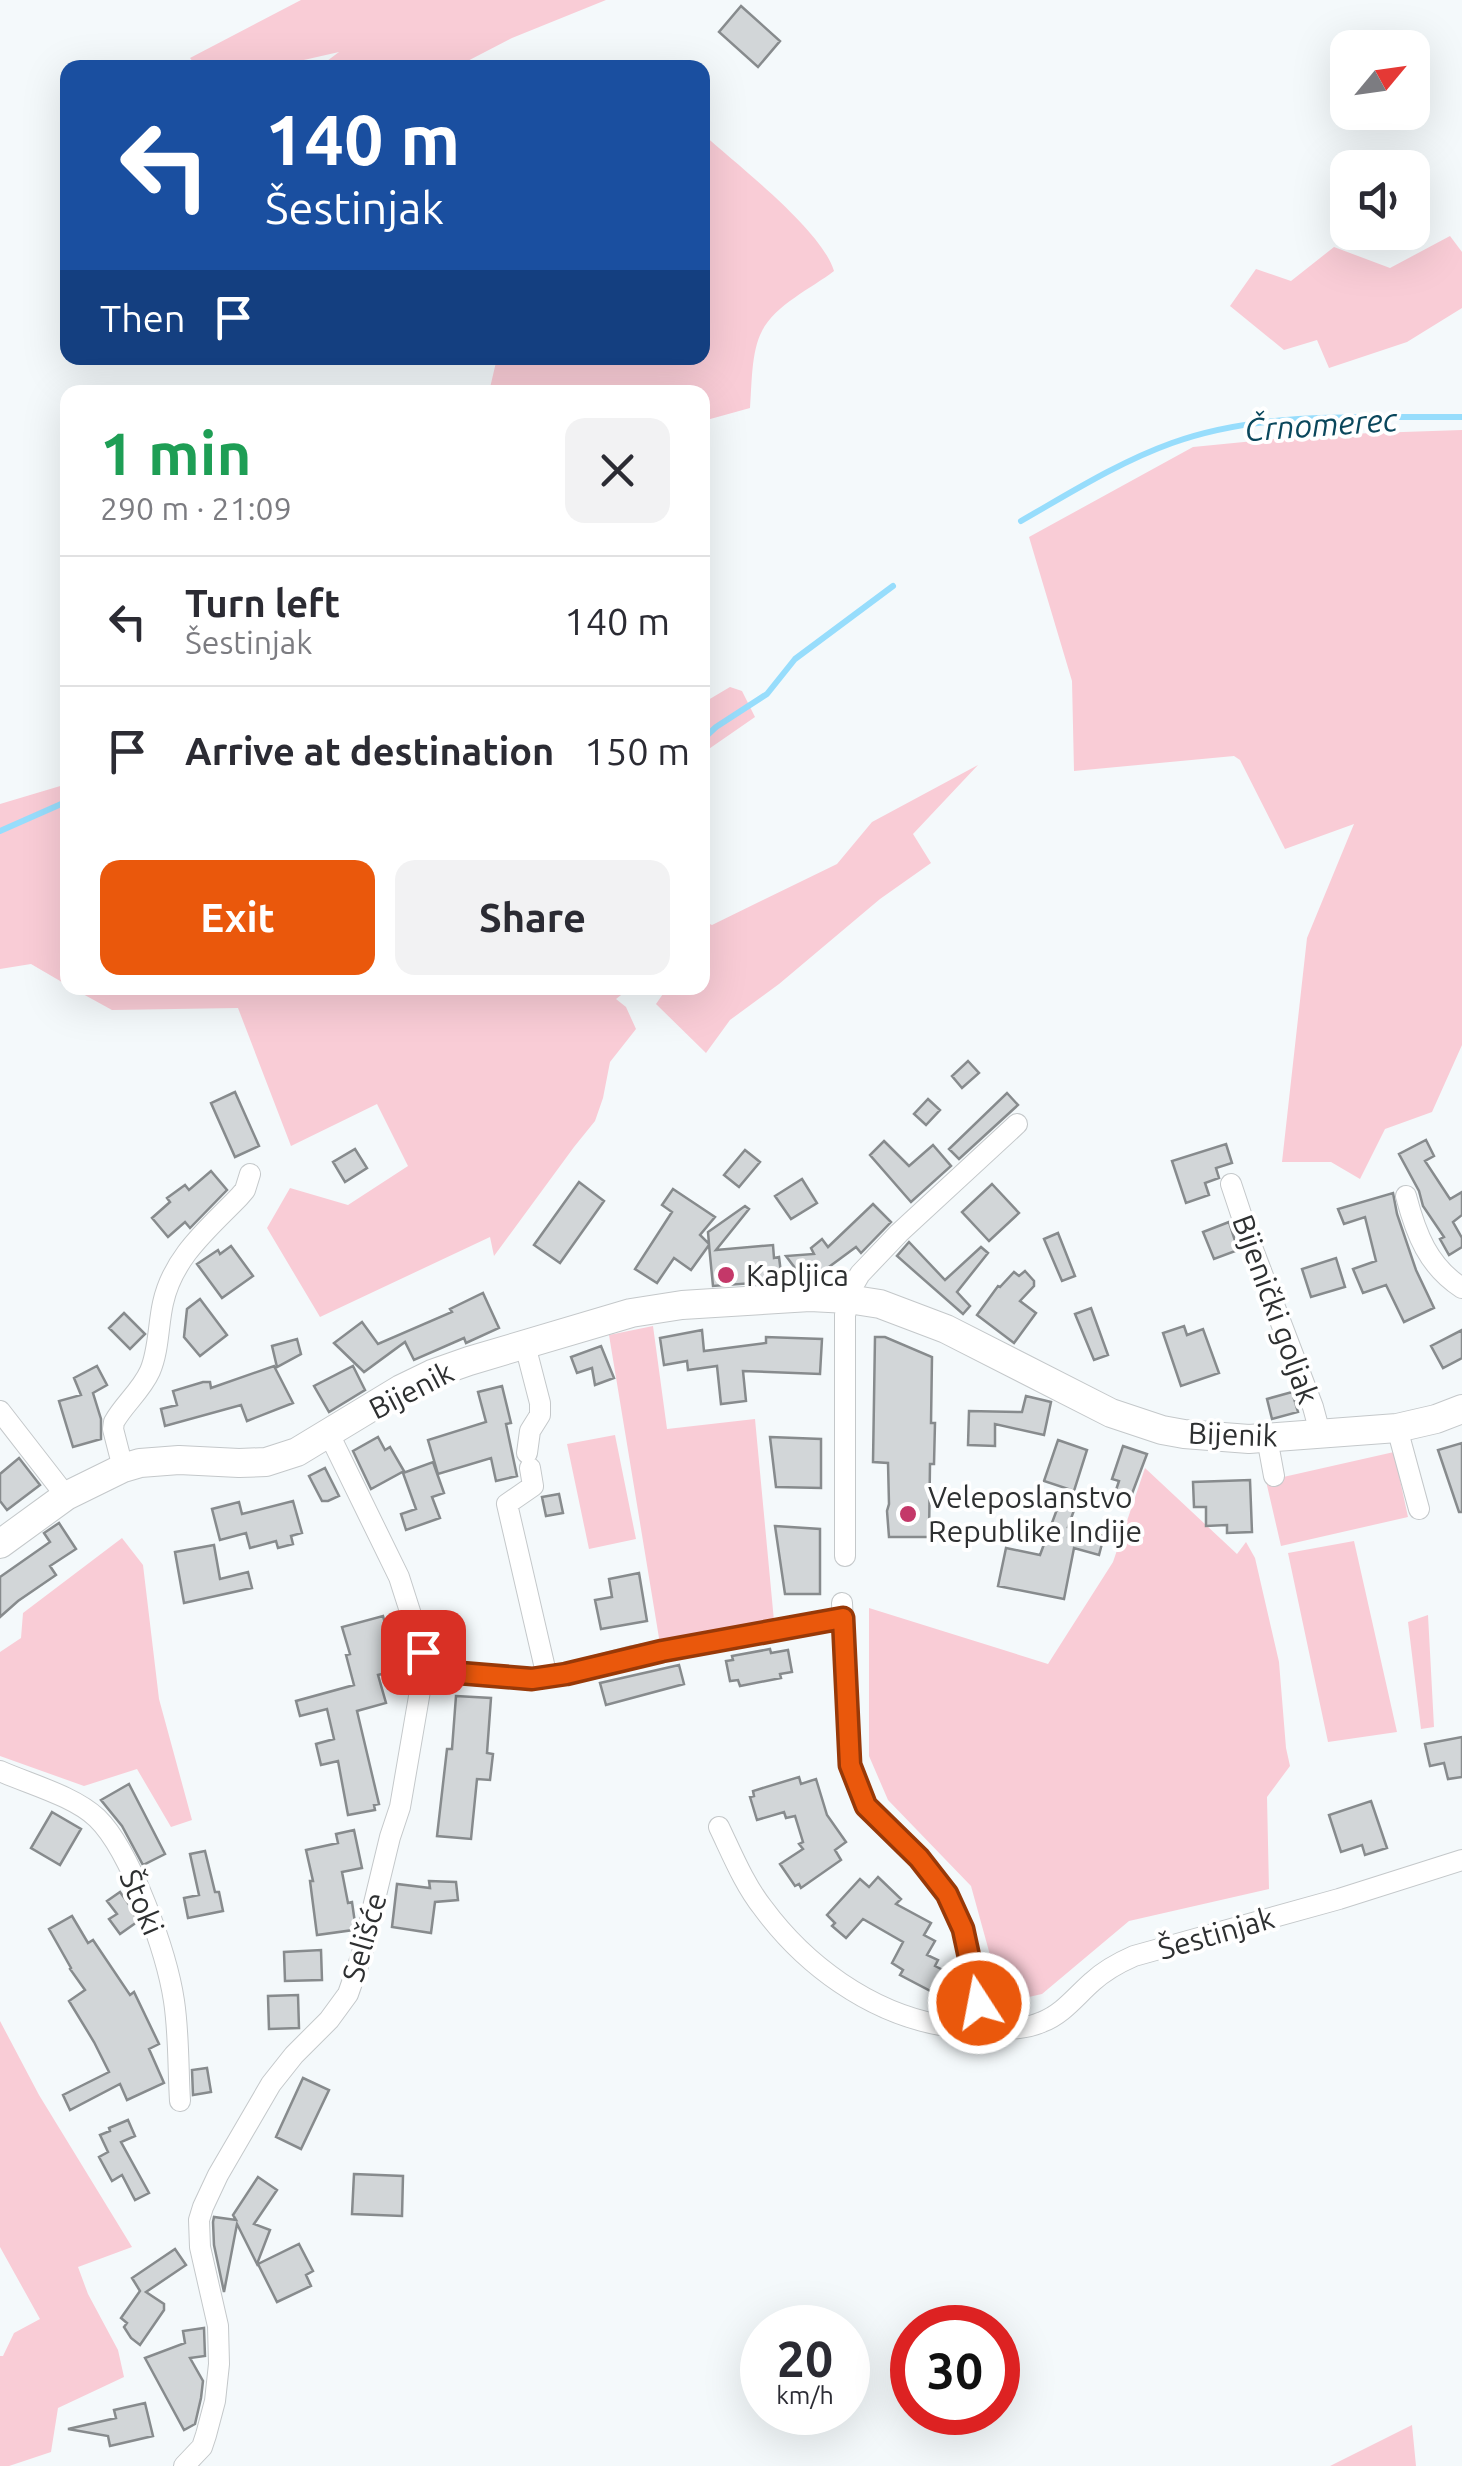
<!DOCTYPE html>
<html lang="en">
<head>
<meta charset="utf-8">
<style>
	body { margin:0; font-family:Ubuntu,sans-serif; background:#f2f2f3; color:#2b2b33; height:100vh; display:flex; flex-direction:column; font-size:38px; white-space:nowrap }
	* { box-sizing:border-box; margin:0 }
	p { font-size:32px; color:#7c7c81 }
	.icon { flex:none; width:55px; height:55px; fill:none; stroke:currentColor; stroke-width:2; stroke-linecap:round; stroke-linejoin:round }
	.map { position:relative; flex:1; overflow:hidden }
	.side { position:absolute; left:60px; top:385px; width:650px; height:610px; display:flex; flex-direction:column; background:#fff; border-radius:20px; box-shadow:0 10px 40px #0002 }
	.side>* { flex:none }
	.top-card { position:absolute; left:60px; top:60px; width:650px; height:305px; border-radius:20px; box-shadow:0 10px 40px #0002; background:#1a4fa0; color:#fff; overflow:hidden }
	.needle { width:65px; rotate:61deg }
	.fabs { position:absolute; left:1330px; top:30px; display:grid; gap:20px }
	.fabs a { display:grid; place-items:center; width:100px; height:100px; border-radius:20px; background:#fff; box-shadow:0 10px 40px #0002; font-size:50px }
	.speed { position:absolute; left:740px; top:2305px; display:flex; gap:20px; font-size:50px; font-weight:700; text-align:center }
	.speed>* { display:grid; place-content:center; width:130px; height:130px; border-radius:50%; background:#fff; box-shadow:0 10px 40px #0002; line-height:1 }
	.speed small { font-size:25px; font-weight:400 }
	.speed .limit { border:15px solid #d22; background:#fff; color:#111 }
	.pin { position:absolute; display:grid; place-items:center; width:85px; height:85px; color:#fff; margin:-42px; border-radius:20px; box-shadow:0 5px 15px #0006 }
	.me { position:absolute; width:110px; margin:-55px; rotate:349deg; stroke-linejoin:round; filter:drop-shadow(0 0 8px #0008) }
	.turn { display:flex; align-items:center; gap:35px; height:210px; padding:0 40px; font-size:45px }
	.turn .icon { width:130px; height:130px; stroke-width:2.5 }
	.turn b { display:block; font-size:70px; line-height:85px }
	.then { display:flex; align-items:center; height:95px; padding:0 40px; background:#0003; gap:20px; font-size:38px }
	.round { display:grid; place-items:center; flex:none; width:105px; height:105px; border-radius:20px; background:#f2f2f3 }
	.summary { display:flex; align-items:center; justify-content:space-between; height:170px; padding:0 40px }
	h1 { font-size:60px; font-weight:700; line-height:75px; color:#1e9e55 }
	.cta { display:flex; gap:20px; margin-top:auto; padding:20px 40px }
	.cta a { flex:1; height:115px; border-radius:20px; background:#ea580c; color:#fff; font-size:40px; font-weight:700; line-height:115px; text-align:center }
	.cta a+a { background:#f2f2f3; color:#2b2b33 }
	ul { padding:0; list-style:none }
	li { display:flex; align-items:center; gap:30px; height:130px; padding:0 40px; border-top:2px solid #e1e1e2 }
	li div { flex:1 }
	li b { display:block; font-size:38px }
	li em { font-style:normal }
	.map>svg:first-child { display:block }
	.green { fill:#f9ccd6 }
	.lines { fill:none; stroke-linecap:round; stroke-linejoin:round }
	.stream { stroke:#97ddfc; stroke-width:6 }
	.building { fill:#d2d6d8; stroke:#878b8d; stroke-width:2.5 }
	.minor-casing { stroke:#c4c8ca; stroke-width:22 }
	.major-casing { stroke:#c4c8ca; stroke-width:30 }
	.minor { stroke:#fff; stroke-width:20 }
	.major { stroke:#fff; stroke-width:28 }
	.route-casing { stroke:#983908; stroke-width:25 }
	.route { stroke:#ea580c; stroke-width:18 }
	.poi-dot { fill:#c43869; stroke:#fff; stroke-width:4 }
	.labels { text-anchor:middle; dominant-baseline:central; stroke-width:8; stroke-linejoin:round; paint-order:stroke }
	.poi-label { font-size:30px; fill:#2e3031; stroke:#fff; text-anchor:start }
	.street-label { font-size:30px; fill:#2e3031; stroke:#fff }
	.water-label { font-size:32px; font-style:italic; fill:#0a475c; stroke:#fff }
</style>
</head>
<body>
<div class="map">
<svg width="1462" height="2466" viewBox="0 0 1462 2466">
	<rect width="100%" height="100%" fill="#f4f9fb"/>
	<!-- green -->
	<path class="green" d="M301 0H606L512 38 456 67H319L339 52 273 67H197L190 58Z
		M703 134C736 164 822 230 834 271 812 288 775 305 762 331 751 352 752 384 750 408L703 421 702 392H489L497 358H702Z
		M1450 236 1462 252V308L1407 342 1329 368 1317 340 1284 350 1230 306 1256 269 1291 281 1334 247 1390 268Z
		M1462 430V1045L1432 1112 1385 1129 1360 1179 1331 1162H1282L1307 938 1354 824 1285 849 1240 760 1234 756 1074 771 1072 681 1029 537 1193 447 1315 435Z
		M730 687 742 691 755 717 703 753V703Z
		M978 765 913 834 931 863 880 899 779 984 730 1020 706 1053 656 1004 667 988H702L703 921 712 925 837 864 872 822Z
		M67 784H68L67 985 31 964 0 969V804Z
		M72 988H630L616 999 626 1007 636 1029 610 1062 603 1098 595 1121 574 1147 494 1256 490 1237 320 1317 267 1228 290 1188 348 1205 408 1166 377 1104 291 1146 238 1008 112 1010Z
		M653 1326 667 1429 755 1419 774 1621 660 1644 609 1335Z
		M615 1435 636 1539 589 1549 567 1444Z
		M1394 1452 1408 1517 1281 1546 1266 1481Z
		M1145 1468 1237 1554 1246 1542 1255 1558 1279 1662 1286 1748 1290 1766 1267 1797 1269 1889 1129 1921 1042 1994 1020 1999 1001 1995 971 1886 888 1800 869 1756V1608L1048 1664 1113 1562Z
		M122 1538 143 1565 159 1699 192 1820 171 1827 137 1769 84 1786 0 1756V1652L21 1638 23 1613Z
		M1354 1541 1397 1732 1328 1742 1288 1553Z
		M1428 1615 1434 1727 1421 1729 1408 1622Z
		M0 2021 39 2095 132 2247 78 2267 88 2294 118 2350 124 2377 58 2408 51 2452 9 2466H0V2356H3L14 2333 40 2319 0 2247Z
		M1412 2425 1416 2466H1330Z"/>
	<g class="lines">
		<!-- stream -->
		<path class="stream" d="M1021 521C1070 493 1119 462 1172 443 1264 410 1366 418 1462 417
			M702 740 716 727 767 694 795 659 893 586
			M0 831 68 801"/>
	</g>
	<!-- building -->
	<path class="building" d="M741 6 780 41 758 67 719 32Z
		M968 1061 979 1073 962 1088 952 1076Z
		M235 1092 259 1146 235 1157 211 1103Z
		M1007 1093 1018 1105 959 1159 949 1149Z
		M928 1099 940 1110 926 1125 914 1114Z
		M1426 1140 1434 1156 1425 1161 1450 1199 1462 1192V1215L1453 1222 1462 1238V1247L1449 1255 1440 1239 1444 1237 1423 1206 1419 1191 1399 1154Z
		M884 1141 909 1166 933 1145 951 1166 911 1202 870 1155Z
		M1226 1144 1232 1163 1216 1168 1219 1178 1205 1183 1209 1195 1186 1203 1172 1161Z
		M355 1149 367 1168 345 1182 333 1162Z
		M745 1150 760 1162 739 1187 724 1175Z
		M211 1171 227 1190 190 1228 185 1222 168 1237 152 1218 170 1202 167 1198 185 1185 189 1190Z
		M802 1179 817 1203 791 1219 775 1196Z
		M579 1182 604 1201 560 1263 534 1245Z
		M992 1184 1019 1213 989 1241 962 1212Z
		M673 1189 715 1217 700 1235 709 1244 708 1232 745 1206 749 1209 716 1250 773 1245 774 1258 779 1257 782 1281 713 1286 709 1245 691 1270 674 1258 657 1283 635 1269 672 1212 662 1205Z
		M1393 1193 1397 1214 1416 1270 1434 1308 1404 1322 1386 1285 1363 1293 1353 1269 1376 1261 1365 1217 1344 1224 1338 1209Z
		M873 1204 891 1222 861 1253 856 1247 818 1275 816 1272 804 1280 786 1256 814 1254 811 1248 822 1239 828 1247Z
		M1229 1222 1238 1250 1214 1259 1203 1232Z
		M1058 1233 1075 1276 1062 1281 1044 1239Z
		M909 1242 945 1280 981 1247 988 1253 957 1292 970 1306 963 1314 897 1256Z
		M231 1246 253 1276 222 1298 197 1264 218 1250 220 1254Z
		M1336 1258 1345 1287 1311 1297 1302 1269Z
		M1025 1271 1034 1281V1286L1020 1301 1036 1313 1014 1343 977 1315 998 1286 1000 1287 1014 1272 1019 1276Z
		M483 1293 499 1328 466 1343 464 1338 414 1360 405 1342 364 1372 334 1343 362 1322 378 1344 452 1312 450 1309Z
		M200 1299 227 1335 200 1356 184 1337 187 1309Z
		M1091 1308 1108 1355 1094 1360 1075 1314Z
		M124 1313 145 1334 130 1349 109 1328Z
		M1184 1326 1187 1335 1203 1329 1219 1373 1181 1386 1163 1333Z
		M702 1330 704 1351 766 1343V1337L822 1339 820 1374 743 1371 746 1401 721 1404 717 1366 688 1370 687 1361 664 1365 660 1338Z
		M1462 1330V1358L1443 1368 1431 1346Z
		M875 1337H885L932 1357 931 1423H935L934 1464H930L929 1537H889L887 1511 889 1504 888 1463 873 1462Z
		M297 1339 301 1354 277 1367 272 1346Z
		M601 1346 614 1378 595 1385 592 1368 577 1373 571 1357Z
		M97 1366 107 1385 93 1393 101 1419V1439L73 1447 59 1401 81 1395 74 1378Z
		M274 1366 293 1403 247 1421 241 1405 165 1426 161 1409 177 1405 173 1391 203 1382H210L211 1388Z
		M353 1366 365 1390 329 1412 314 1386Z
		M502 1386 511 1423 506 1424 517 1476 496 1481 491 1458 438 1474 428 1440 486 1422 478 1392Z
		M1292 1392 1298 1412 1272 1419 1267 1399Z
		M1026 1396 1051 1402 1044 1435 995 1424V1446L968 1445 969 1411 1022 1412Z
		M378 1437 385 1450 390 1447 404 1471 371 1489 353 1451Z
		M770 1437 821 1439V1488L776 1487Z
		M1058 1440 1087 1450 1074 1491 1044 1481Z
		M1462 1443V1512H1459L1438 1450Z
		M1123 1446 1147 1454 1130 1499 1115 1493 1119 1481 1112 1479Z
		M19 1458 40 1485 7 1510 0 1501V1474Z
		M433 1462 444 1493 432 1497 440 1518 406 1530 401 1514 416 1509 403 1473Z
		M325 1468 339 1496 328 1501H322L309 1476Z
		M1250 1480 1252 1532 1227 1533V1525L1206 1526V1507H1194L1193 1482Z
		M559 1494 563 1513 546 1516 542 1497Z
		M1062 1496 1077 1502 1068 1527 1104 1536 1099 1555 1074 1548 1064 1599 998 1586 1006 1548 1040 1555Z
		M293 1501 302 1533 291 1536 293 1544 278 1548 276 1541 250 1548 246 1533 220 1540 212 1509 239 1502 242 1514Z
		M59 1523 76 1549 50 1566 56 1575 18 1601 0 1617V1577L50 1542 44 1533Z
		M775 1526 820 1529V1594H785Z
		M214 1545 220 1579 248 1572 252 1588 184 1603 175 1552Z
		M639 1573 647 1621 601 1629 595 1600 612 1597 609 1579Z
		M383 1616 398 1670 378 1675 386 1703 357 1711 379 1804 374 1805 375 1810 348 1815 338 1761 321 1765 316 1744 334 1739 327 1709 300 1716 296 1701 354 1685 346 1655 350 1654 342 1627Z
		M770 1649 771 1653 788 1650 792 1672 780 1674 781 1678 740 1686 738 1680 730 1681 726 1661 733 1660 732 1656Z
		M679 1665 684 1684 606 1705 600 1683Z
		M456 1696 491 1698 487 1753 493 1754 490 1780 477 1779 471 1839 437 1836 447 1749H452Z
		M1462 1737V1777L1448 1779 1444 1763 1430 1766 1425 1744Z
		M799 1777 801 1784 816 1779 827 1815 846 1842 835 1850 841 1860 801 1888 799 1884 795 1886 780 1864 803 1849 799 1844 803 1842 795 1816 786 1818 784 1812 757 1820 750 1797 754 1796 753 1791Z
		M129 1784 165 1854 143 1865 122 1826 101 1800Z
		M1371 1801 1387 1848 1365 1855 1362 1845 1341 1852 1329 1815Z
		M52 1812 81 1829 60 1865 31 1848Z
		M354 1830 362 1868 342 1872 348 1903 352 1902 355 1923 353 1930 317 1935 310 1881H313L306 1850 338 1843 336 1834Z
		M205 1851 215 1892H219L223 1911 188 1918 184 1898 199 1895 190 1854Z
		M878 1877 901 1899 896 1904 931 1923 924 1935 935 1941 927 1955 938 1960 935 1966 943 1970 947 1988 942 1997 900 1975 903 1970 892 1963 903 1942 863 1919 846 1938 832 1926 835 1923 827 1915 860 1879 869 1887Z
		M429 1881 456 1882 458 1900 435 1902 431 1933 392 1927 397 1884 430 1888Z
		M120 1892 133 1910 137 1922 120 1934 109 1919 117 1914 107 1901Z
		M72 1916 88 1943 93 1940 130 1995 134 1992 159 2044 149 2049 164 2083 127 2100 120 2084 70 2110 63 2095 109 2072 94 2042 69 2001 85 1990 70 1969 71 1968 49 1929Z
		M321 1950 322 1980 285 1981 284 1952Z
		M298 1995 299 2028 269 2029 268 1996Z
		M207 2068 211 2092 193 2095 192 2070Z
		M303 2078 329 2090 301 2149 276 2137Z
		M128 2120 135 2136 121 2142 149 2193 135 2200 122 2175 112 2181 99 2157 108 2152 100 2135 110 2131 109 2128Z
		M354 2174 403 2176 402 2216 352 2214Z
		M258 2177 277 2190 254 2224 270 2230 257 2264 237 2224 224 2292 214 2245 213 2222 214 2217 236 2220 233 2215Z
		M299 2244 313 2271 306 2275 311 2286 277 2302 258 2264Z
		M175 2249 186 2265 146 2292 164 2304V2310L140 2345 131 2338 124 2327 127 2323 121 2318 140 2291 132 2278Z
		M204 2328 205 2356 190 2358 203 2381 201 2398 195 2424 184 2430 145 2358 185 2343 183 2331Z
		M145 2403 153 2436 110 2446 108 2436 68 2429 116 2418 114 2410Z"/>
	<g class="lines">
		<defs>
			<path id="minor" d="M1231 1184 1252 1247 1313 1407 1320 1433
				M1406 1196C1416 1234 1428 1266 1462 1288
				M525 1345 540 1403V1415L530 1431 527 1453
				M0 1411 66 1496
				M1397 1428 1419 1509
				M1267 1438 1274 1476
				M123 1468 113 1429 114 1422C124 1404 141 1391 150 1371 159 1350 158 1325 163 1303 173 1257 208 1229 239 1197L245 1190 250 1174
				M530 1468 533 1486 507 1504 547 1677
				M845 1556V1315L853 1286 860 1274 899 1233 1017 1124
				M423 1652 446 1669 460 1673 481 1676 533 1679 565 1674 633 1656 843 1618
				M0 1771C29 1784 74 1796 97 1818 131 1851 167 1954 174 2001 179 2034 178 2068 180 2101
				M719 1827C732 1854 744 1884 763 1908 805 1965 869 2012 940 2025 955 2028 971 2028 986 2029L963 1929 947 1894 919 1858 867 1806 850 1765 842 1603
				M986 2029C1005 2029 1024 2030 1042 2022 1063 2014 1076 1996 1092 1982 1105 1970 1118 1963 1134 1956L1339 1899 1462 1860
				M184 2466 202 2447 206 2435 215 2401 219 2364 218 2326 200 2247 199 2220 203 2207 218 2175 271 2084 294 2055 329 2020 348 1994 361 1957 390 1837 400 1807 421 1685 423 1652 399 1577 329 1434"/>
			<path id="major" d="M0 1544 66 1496 123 1468 140 1463 179 1460 239 1463 266 1462 297 1452 401 1389 432 1374 469 1361 631 1313 682 1305 810 1297 848 1299 880 1304 946 1329 1111 1413 1162 1430 1184 1434 1249 1439 1397 1428 1436 1419 1462 1409"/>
		</defs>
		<!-- minor casing -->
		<use href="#minor" class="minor-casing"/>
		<!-- major casing -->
		<use href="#major" class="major-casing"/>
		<!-- minor -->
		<use href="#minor" class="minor"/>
		<!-- major -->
		<use href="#major" class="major"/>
	</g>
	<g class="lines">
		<defs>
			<path id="route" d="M423 1652 446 1669 460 1673 532 1679 566 1674 662 1651 843 1618 850 1765 866 1806 919 1858 947 1894 963 1929 979 2003"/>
		</defs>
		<!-- route casing -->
		<use href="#route" class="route-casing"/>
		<!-- route -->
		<use href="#route" class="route"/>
	</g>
	<!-- markers -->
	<g class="poi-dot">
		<circle cx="726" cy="1275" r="10"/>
		<circle cx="908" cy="1514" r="10"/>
	</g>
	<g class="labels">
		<!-- poi labels -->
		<g class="poi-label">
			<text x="746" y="1275">Kapljica</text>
			<text x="928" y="1497">Veleposlanstvo<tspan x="928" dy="34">Republike Indije</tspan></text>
		</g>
		<!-- street labels -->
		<g class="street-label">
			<text transform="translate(1276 1309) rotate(70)">Bijenički goljak</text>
			<text transform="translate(411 1390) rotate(-27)">Bijenik</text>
			<text transform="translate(1233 1434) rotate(2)">Bijenik</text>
			<text transform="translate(142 1902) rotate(67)">Štoki</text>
			<text transform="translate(1216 1933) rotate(-16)">Šestinjak</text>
			<text transform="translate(364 1937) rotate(-74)">Selišće</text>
		</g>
		<!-- water labels -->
		<g class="water-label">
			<text transform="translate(1321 424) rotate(-4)">Črnomerec</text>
		</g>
	</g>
</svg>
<div class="fabs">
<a><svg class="needle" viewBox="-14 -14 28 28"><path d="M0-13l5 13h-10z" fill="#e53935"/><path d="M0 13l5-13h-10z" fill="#7c7c81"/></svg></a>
<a><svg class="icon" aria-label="sound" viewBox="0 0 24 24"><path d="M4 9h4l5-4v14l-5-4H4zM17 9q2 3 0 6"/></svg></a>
</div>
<div class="speed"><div>20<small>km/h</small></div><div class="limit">30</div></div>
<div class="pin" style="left:423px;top:1652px;background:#d93025"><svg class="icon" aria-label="arrive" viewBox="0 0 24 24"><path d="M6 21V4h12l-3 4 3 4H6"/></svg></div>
<svg class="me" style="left:979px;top:2003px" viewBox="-20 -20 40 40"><circle r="17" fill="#ea580c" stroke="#fff" stroke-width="3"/><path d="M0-11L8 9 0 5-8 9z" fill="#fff"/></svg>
<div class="top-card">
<div class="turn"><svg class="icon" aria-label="left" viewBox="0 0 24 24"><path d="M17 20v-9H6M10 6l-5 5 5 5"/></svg><div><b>140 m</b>Šestinjak</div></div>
<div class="then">Then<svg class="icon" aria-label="arrive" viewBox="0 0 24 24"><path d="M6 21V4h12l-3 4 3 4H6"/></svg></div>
</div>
<section class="side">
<div class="summary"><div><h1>1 min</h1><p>290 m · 21:09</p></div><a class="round"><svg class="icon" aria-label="close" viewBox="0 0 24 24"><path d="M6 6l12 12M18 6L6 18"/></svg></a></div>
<ul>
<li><svg class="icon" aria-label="left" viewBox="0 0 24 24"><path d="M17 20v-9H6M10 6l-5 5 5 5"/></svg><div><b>Turn left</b><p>Šestinjak</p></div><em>140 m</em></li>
<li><svg class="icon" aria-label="arrive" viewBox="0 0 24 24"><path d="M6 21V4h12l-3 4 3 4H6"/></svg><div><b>Arrive at destination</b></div><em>150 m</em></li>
</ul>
<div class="cta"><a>Exit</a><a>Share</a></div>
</section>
</div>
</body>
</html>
